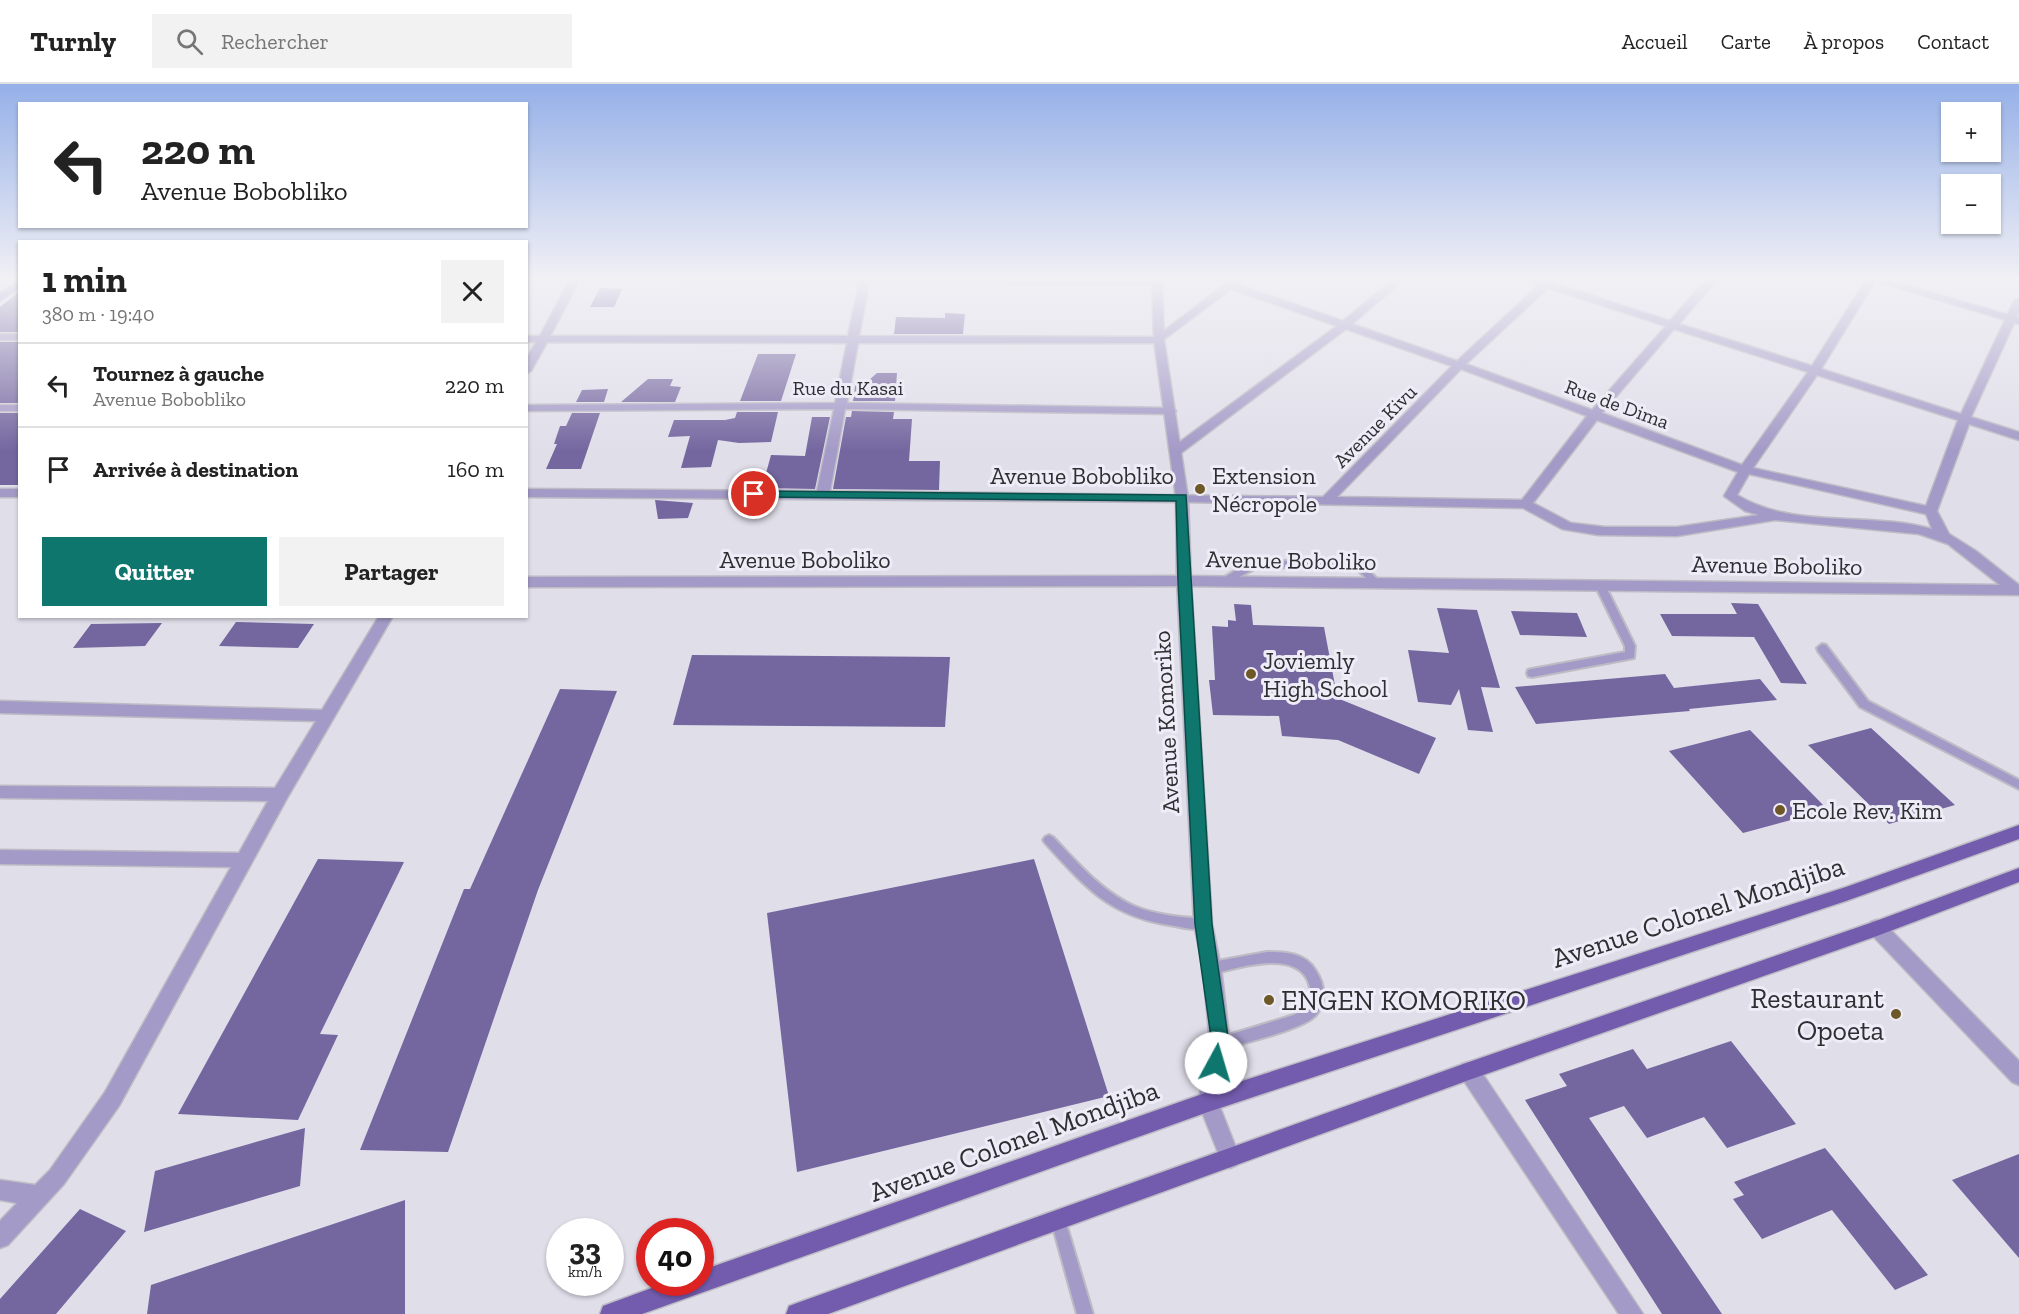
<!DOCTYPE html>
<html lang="fr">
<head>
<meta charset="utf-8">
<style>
	body { margin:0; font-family:"Zilla Slab",serif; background:#f2f2f2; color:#222; height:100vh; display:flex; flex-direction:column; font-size:22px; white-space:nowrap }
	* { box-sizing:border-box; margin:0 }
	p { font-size:20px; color:#767676 }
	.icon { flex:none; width:33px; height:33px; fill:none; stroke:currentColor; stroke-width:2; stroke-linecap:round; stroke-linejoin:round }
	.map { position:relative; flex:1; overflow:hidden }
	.details { position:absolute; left:18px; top:156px; width:510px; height:378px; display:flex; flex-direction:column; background:#fff; border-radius:0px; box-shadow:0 2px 4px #0004 }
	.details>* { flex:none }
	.banner { position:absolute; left:18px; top:18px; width:510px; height:126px; border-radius:0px; box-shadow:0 2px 4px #0004; background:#fff; color:#222; overflow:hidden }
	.fabs { position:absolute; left:1941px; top:18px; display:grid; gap:12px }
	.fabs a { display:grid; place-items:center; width:60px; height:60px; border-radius:0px; background:#fff; box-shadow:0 2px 4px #0004; font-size:30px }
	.speed { position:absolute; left:546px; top:1134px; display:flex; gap:12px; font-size:30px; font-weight:700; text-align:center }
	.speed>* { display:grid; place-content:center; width:78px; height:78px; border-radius:50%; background:#fff; box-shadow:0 2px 4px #0004; line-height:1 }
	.speed small { font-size:15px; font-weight:400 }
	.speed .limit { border:9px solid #d22; background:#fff; color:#111 }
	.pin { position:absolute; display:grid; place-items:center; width:51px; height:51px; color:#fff; margin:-26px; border:3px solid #fff; border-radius:50%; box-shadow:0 2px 6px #0007 }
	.me { position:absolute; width:66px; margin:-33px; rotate:6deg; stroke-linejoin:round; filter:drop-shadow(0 0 4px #0008) }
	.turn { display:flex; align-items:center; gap:21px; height:126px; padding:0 24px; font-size:27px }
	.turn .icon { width:78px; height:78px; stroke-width:2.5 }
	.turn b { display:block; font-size:42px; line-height:51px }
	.round { display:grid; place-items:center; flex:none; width:63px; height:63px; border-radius:0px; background:#f2f2f2 }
	.overview { display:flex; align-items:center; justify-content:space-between; height:102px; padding:0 24px }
	h1 { font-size:36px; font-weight:700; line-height:45px }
	.button { display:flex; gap:12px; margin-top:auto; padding:12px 24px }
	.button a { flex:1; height:69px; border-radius:0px; background:#0f766e; color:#fff; font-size:24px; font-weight:700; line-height:69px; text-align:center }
	.button a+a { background:#f2f2f2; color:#222 }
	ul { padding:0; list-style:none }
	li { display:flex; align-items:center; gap:18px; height:84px; padding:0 24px; border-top:2px solid #e0e0e0 }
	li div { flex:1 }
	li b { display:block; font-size:22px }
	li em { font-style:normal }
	header { display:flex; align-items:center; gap:36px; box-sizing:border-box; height:84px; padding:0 30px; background:#fff; border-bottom:2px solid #e0e0e0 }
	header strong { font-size:28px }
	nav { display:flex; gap:33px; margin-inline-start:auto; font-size:21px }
	.search { width:420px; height:54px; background:#f2f2f2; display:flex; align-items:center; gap:15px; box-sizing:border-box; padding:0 21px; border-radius:0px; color:#767676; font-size:22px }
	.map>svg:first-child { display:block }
	.building { fill:#74669f }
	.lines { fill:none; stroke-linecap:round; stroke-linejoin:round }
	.service-casing { stroke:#bdbbc4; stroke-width:4 }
	.minor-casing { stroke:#bdbbc4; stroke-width:3 }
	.tertiary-casing { stroke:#bdbbc4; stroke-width:3 }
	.secondary-casing { stroke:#bdbbc4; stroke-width:3 }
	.primary-casing { stroke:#bdbbc4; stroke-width:3 }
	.service { fill:#a49ac7; fill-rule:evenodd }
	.minor { fill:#a49ac7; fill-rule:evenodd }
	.tertiary { fill:#a49ac7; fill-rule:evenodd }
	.secondary { fill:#8777b9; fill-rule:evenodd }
	.primary { fill:#735cae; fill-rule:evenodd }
	.route { fill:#0f766e; stroke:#0a4d48; stroke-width:1.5 }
	.poi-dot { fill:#6e5828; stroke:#eeecf6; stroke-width:2 }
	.labels { text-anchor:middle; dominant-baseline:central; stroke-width:6; stroke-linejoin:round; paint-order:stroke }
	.far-street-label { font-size:20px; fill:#2f2e32; stroke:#eeecf6 }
	.street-label { font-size:24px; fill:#2f2e32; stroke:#eeecf6 }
	.poi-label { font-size:24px; fill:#2f2e32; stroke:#eeecf6; text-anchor:start }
	.near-street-label { font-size:28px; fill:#2f2e32; stroke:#eeecf6 }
	.near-poi-label { font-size:28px; fill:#2f2e32; stroke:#eeecf6; text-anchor:end }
</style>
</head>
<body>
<header>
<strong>Turnly</strong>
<div class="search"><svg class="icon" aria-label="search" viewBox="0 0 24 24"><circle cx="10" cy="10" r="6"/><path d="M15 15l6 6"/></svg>Rechercher</div>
<nav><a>Accueil</a><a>Carte</a><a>À propos</a><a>Contact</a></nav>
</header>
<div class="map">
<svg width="2019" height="1230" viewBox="0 0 2019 1230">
	<rect width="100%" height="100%" fill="#e0dee9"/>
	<!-- building -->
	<path class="building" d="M600 204 622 205 614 223H590Z
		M20 207V248H0V223Z
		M945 229 965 230 963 250H894L896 233 945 234Z
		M0 258H20V319H0Z
		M758 270H796L781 317H740Z
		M877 289H897L895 317H853L856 296H869Z
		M648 295H673L670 302 681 303 675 318H621Z
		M608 305 604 318H576L582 306Z
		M852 327 894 328 893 335H912L909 377H940L939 406 833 405 846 333H851Z
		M737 328H778L771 358 739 359 718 356 711 383 681 384 690 352 668 353 674 336H725L735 334Z
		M0 329H20V401H0Z
		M572 329H600L581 385H546L557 360H554L560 342H566Z
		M812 333H830L815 405 762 404 771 371 805 372Z
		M655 416 693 419 688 434 658 435Z
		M1731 519 1758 520 1807 600 1781 599 1754 553 1672 552 1660 530H1737Z
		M1234 520 1251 521 1253 541 1324 543 1337 612H1332L1436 654 1419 690 1338 656 1282 652 1279 632 1213 631 1209 596H1215L1212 542 1228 543V536L1236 537Z
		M1437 524 1477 526 1500 604 1481 603 1493 648 1468 646 1459 605 1451 621 1418 618 1408 566 1449 569Z
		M1511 527 1577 529 1587 553 1520 551Z
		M236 538 314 540 298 564 219 562Z
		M162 539 145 562 73 564 91 540Z
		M692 571 950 573 945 643 673 641Z
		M1665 590 1674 604 1760 595 1777 616 1689 625 1690 627 1536 640 1515 603Z
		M560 605 617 607 538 806 448 1068 360 1066 464 805H470Z
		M1871 644 1955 721 1889 740 1808 661Z
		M1750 646 1777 674 1828 726 1743 749 1669 667Z
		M318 775 404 778 320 950 338 951 298 1036 178 1030Z
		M1034 775 1109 1012 797 1088 767 829Z
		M1731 957 1796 1040 1727 1064 1704 1033 1647 1054 1624 1022 1589 1034 1722 1230H1662L1525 1016 1567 1002 1559 990 1633 965 1647 985Z
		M305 1044 300 1102 144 1148 155 1087Z
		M1825 1064 1928 1191 1895 1206 1832 1126 1762 1155 1733 1115 1744 1111 1734 1098Z
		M2019 1070V1174L1952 1096Z
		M405 1116V1230H147L151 1201Z
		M80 1125 126 1147 56 1230H0V1215Z"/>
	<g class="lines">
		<defs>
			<path id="service" d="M1259 477 1350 478 1364 482 1381 499 1379 501H1373L1358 486 1350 484 1259 483C1247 487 1232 500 1220 499L1218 497 1243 482Z
				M1600 498 1605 501 1635 562 1634 574 1532 593 1528 592 1527 589 1528 586 1532 585 1625 568V562L1595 501Z
				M1822 560 1826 561 1868 617 2019 696V705L1860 623 1818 567 1817 564Z
				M1049 751 1053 753C1077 778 1102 808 1134 822 1155 831 1180 833 1203 835L1207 836 1209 840 1207 844C1198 847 1185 844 1175 842 1110 833 1087 805 1045 759L1043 756 1045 753Z
				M1267 868C1286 868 1306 869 1316 887 1325 901 1327 918 1316 931 1305 945 1240 960 1220 966L1215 965 1213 960 1215 955 1294 931 1306 924 1311 915C1311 909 1310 902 1308 897 1294 865 1237 884 1212 890L1207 888 1206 884 1207 880 1212 878Z
				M1058 1129 1063 1131 1065 1136 1093 1230H1077L1051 1136 1053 1131Z"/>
			<path id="minor" d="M526 194 1157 195 1162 198 1161 200 869 199 859 252 1156 253 1233 194H1242L1237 200 1343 237 1395 194H1406L1352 240 1457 277 1539 201 1521 194 1544 197 1547 194H1556L1553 199 1670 237 1707 194H1718L1679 240 1812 282 1867 194H1877L1821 285 1961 330 2014 217 2019 214V228L1971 333 2019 348V356L1969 340 1937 427 1949 450 1976 467 2019 501V511L1184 502 526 503V493L1184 492 2000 501 1948 460 1919 450 1775 436 1677 452 1598 451 1562 445 1523 424 1182 418 526 413V405L817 407 834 325 526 327V321L835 319 847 259 547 258 531 287 526 290V276L536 258H526V252H540L569 197H526ZM579 197 859 199 848 252H550ZM1548 204 1666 242 1592 326 1466 280ZM1231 205 1337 242 1173 363V369H1181L1346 245 1452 282 1323 413 830 407 845 325 1170 330 1176 327 1170 324 847 319 858 259H1159ZM1674 245 1808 288 1742 381 1602 329ZM1461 285 1587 332 1522 416 1337 413ZM1817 291 1958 336 1926 422 1753 384ZM1597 336 1738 388 1724 412 1745 427 1759 431 1677 443H1605L1571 439 1533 419ZM1749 390 1926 430 1932 445C1868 427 1795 446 1737 411Z
				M0 250H20V256H0Z
				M0 321H20V327H0Z
				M0 405H20V413H0Z
				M379 532H393L286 716 119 1022 64 1100 8 1161 0 1164V1137L17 1119 0 1116V1096L35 1101 50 1086 105 1008 231 783 0 780V766L239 769 268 717 0 714V702L275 704 316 637 0 629V617L322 626Z
				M1877 836 1883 838 2019 977V1001L2012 998 1871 850 1868 844 1871 838Z
				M1469 978 1476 980 1643 1230H1619L1462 994 1459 987 1462 980Z"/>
			<path id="tertiary" d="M1152 194H1162L1164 256 1188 414 1191 497 1212 840 1221 884 1230 960 1218 1018 1240 1074 1237 1081 1230 1084 1223 1081 1198 1018 1210 960 1203 884 1194 840 1177 497 1176 414 1154 256Z
				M1865 194H1882L2019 234V240Z"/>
			<path id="secondary" d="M20 196V204L0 217V209Z"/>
			<path id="primary" d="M2019 741V755L1846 817 1208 1028 642 1230H600L603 1222 611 1219 668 1198H700V1187L1208 1008 1846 803Z
				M2019 784V798L1877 852 1469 996 828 1230H786L789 1222 797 1219 1469 978 1876 837Z"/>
		</defs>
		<!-- service casing -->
		<use href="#service" class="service-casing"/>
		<!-- minor casing -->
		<use href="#minor" class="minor-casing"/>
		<!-- tertiary casing -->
		<use href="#tertiary" class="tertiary-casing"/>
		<!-- secondary casing -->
		<use href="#secondary" class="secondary-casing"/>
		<!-- primary casing -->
		<use href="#primary" class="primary-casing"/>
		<!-- service -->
		<use href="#service" class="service"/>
		<!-- minor -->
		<use href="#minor" class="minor"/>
		<!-- tertiary -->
		<use href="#tertiary" class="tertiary"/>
		<!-- secondary -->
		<use href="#secondary" class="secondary"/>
		<!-- primary -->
		<use href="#primary" class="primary"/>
	</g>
	<!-- sky -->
	<linearGradient id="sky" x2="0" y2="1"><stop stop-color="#95b0e8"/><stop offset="0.53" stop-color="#f1f0f5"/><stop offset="1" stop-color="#f1f0f5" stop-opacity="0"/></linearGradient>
	<rect width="2019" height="367" fill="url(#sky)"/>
	<!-- route -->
	<path class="route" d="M754 407 1186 411 1212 840 1229 960 1223 985 1216 988 1210 985 1208 979 1212 960 1195 840 1178 497 1176 417 750 413 749 410Z"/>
	<!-- markers -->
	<g class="poi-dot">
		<circle cx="1200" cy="405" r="6"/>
		<circle cx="1251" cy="590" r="6"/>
		<circle cx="1780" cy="726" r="6"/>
		<circle cx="1269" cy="916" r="6"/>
		<circle cx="1896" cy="930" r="6"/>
	</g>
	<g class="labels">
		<!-- far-street labels -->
		<g class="far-street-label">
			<text x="848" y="304">Rue du Kasai</text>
			<text transform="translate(1617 320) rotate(20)">Rue de Dima</text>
			<text transform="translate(1375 342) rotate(-45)">Avenue Kivu</text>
		</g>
		<!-- street labels -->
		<g class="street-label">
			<text x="1082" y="391">Avenue Bobobliko</text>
			<text x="805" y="475">Avenue Boboliko</text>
			<text transform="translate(1291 476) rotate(1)">Avenue Boboliko</text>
			<text transform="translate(1777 481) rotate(1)">Avenue Boboliko</text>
			<text transform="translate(1166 638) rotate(-93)">Avenue Komoriko</text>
		</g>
		<!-- poi labels -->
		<g class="poi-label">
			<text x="1212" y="391">Extension<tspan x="1212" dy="28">Nécropole</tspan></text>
			<text x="1263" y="576">Joviemly<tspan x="1263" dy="28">High School</tspan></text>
			<text x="1792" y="726">Ecole Rev. Kim</text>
		</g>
		<!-- near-street labels -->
		<g class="near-street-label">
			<text transform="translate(1698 828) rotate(-18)">Avenue Colonel Mondjiba</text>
			<text transform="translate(1014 1057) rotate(-20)">Avenue Colonel Mondjiba</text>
		</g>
		<!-- near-poi labels -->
		<g class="near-poi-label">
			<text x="1884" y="914">Restaurant<tspan x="1884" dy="32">Opoeta</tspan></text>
			<text x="1281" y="916" text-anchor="start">ENGEN KOMORIKO</text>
		</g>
	</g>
</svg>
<div class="fabs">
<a>+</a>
<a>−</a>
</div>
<div class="speed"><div>33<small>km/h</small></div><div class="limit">40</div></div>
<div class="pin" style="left:754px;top:410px;background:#d93025"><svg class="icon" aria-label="arrive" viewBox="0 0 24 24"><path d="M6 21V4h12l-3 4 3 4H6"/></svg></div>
<svg class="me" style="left:1216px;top:979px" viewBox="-20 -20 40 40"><circle r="19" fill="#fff"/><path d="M0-13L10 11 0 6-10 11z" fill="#0f766e"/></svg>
<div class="banner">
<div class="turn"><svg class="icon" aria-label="left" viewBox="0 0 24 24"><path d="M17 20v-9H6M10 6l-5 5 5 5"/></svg><div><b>220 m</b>Avenue Bobobliko</div></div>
</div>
<section class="details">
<div class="overview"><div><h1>1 min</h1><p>380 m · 19:40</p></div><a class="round"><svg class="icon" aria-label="close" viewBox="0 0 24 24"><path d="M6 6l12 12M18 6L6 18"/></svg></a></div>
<ul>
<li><svg class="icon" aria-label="left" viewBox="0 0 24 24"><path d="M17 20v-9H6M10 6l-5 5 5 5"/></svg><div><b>Tournez à gauche</b><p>Avenue Bobobliko</p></div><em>220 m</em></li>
<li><svg class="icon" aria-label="arrive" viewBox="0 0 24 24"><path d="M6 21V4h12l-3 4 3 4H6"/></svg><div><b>Arrivée à destination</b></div><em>160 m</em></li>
</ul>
<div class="button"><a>Quitter</a><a>Partager</a></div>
</section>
</div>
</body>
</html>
